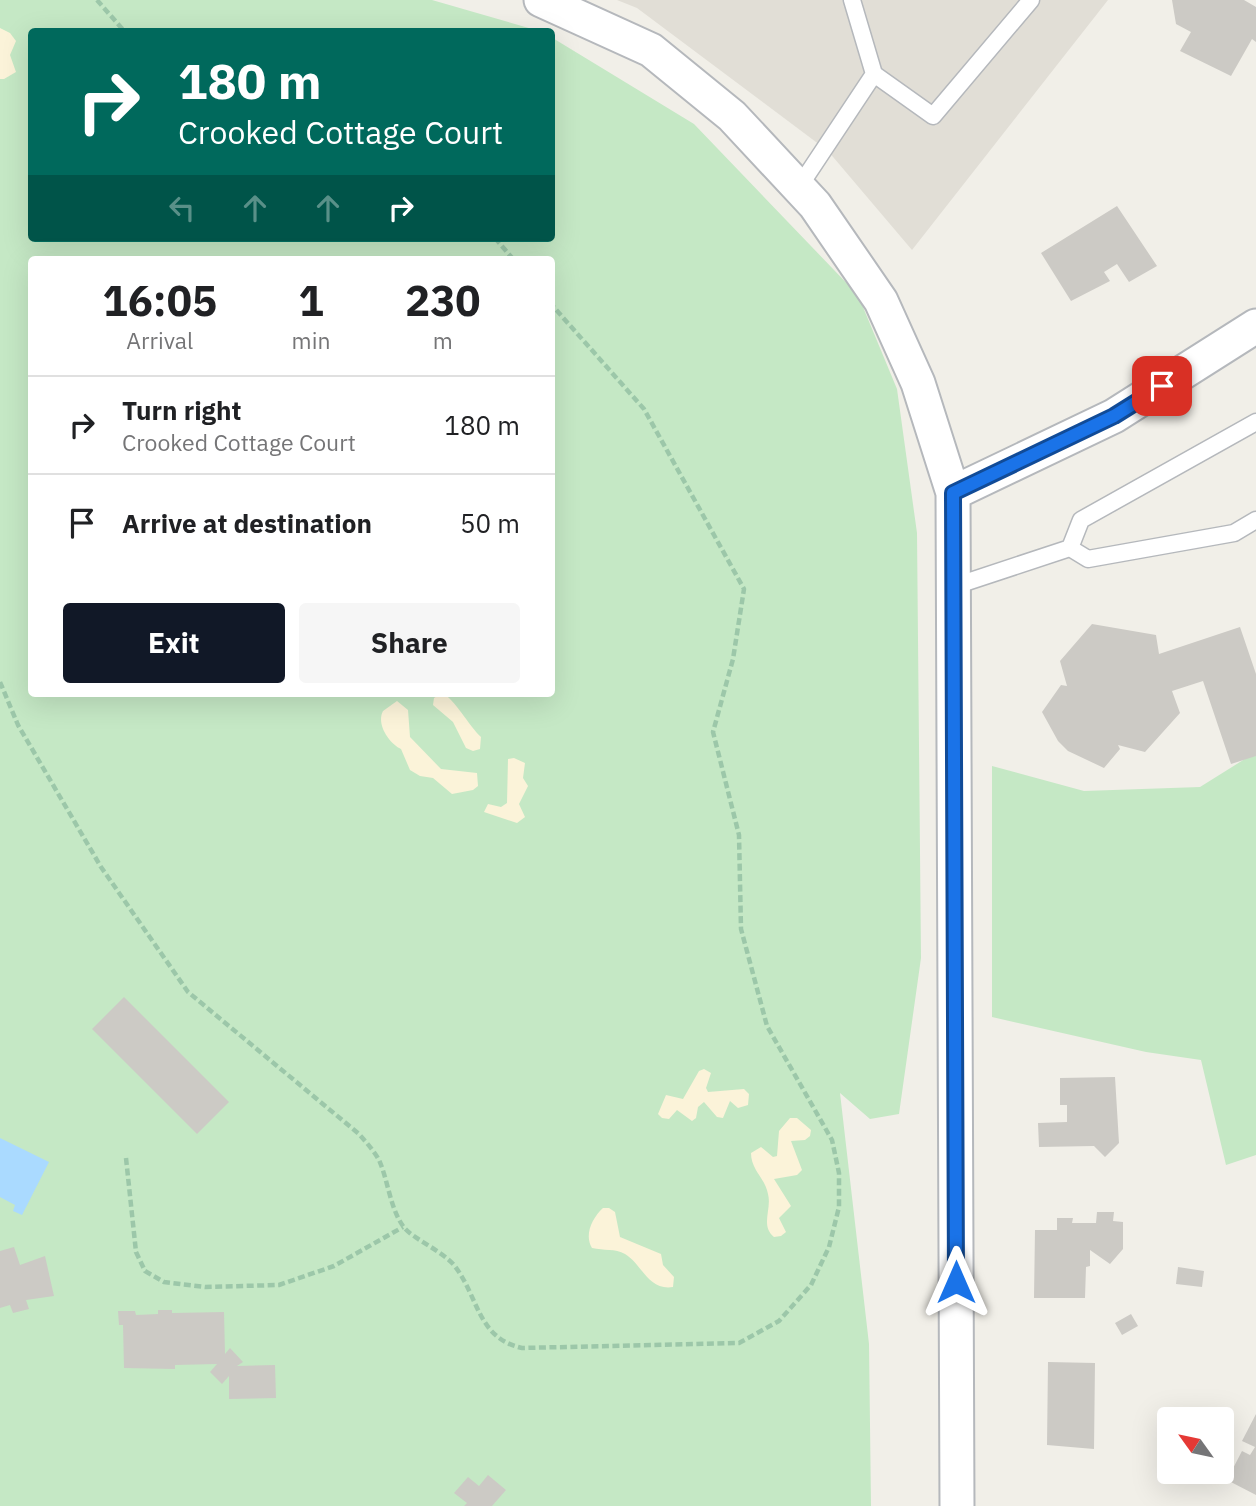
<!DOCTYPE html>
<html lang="en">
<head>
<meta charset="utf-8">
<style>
	body { margin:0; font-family:"IBM Plex Sans",sans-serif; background:#f6f6f6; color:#202124; height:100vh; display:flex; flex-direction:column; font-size:26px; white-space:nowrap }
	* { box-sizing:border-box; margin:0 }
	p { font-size:23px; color:#757577 }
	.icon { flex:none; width:38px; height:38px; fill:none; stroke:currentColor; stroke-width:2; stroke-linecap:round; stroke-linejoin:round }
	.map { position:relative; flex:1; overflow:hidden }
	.drawer { position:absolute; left:28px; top:256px; width:527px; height:441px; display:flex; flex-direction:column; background:#fff; border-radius:7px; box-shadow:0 7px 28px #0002 }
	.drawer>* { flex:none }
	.banner { position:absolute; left:28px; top:28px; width:527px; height:214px; border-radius:7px; box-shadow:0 7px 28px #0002; background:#00695c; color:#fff; overflow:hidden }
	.needle { width:46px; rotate:303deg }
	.tools { position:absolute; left:1157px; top:1407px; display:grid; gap:14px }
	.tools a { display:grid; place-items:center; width:77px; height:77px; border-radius:7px; background:#fff; box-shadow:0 7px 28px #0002; font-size:35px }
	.pin { position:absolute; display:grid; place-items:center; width:60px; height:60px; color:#fff; margin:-30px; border-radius:14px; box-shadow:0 4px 10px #0006 }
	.me { position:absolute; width:77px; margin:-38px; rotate:0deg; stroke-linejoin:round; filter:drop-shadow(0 0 5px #0008) }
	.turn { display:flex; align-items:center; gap:24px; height:147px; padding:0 35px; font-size:32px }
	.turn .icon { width:91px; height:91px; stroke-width:2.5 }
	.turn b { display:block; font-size:49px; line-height:60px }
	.lanes { display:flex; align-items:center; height:66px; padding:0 35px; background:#0003; justify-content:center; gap:35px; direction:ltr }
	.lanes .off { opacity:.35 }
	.eta { display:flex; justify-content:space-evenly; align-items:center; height:119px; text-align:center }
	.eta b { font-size:42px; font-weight:800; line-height:49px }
	.cta { display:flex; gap:14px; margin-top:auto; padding:14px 35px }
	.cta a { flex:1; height:80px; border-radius:7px; background:#111827; color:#fff; font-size:28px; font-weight:800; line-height:80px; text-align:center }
	.cta a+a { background:#f6f6f6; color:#202124 }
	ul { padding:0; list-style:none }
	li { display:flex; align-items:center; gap:21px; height:98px; padding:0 35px; border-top:2px solid #e0e0e0 }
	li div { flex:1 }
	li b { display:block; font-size:26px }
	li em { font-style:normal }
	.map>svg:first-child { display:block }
	.education { fill:#e1ded6 }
	.green { fill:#c5e8c5; fill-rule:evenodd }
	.sand { fill:#fbf3d9 }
	.water { fill:#aadaff }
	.building { fill:#cccac5 }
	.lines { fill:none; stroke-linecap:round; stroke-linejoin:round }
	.service-casing { stroke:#b5b8bc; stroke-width:19 }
	.minor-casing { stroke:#b5b8bc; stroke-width:37 }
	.path { stroke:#9cc7a9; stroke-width:4.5; stroke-dasharray:7 3.5; stroke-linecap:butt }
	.service { stroke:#fff; stroke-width:16 }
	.minor { stroke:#fff; stroke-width:33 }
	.route-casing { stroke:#114b97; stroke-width:18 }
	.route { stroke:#1a73e8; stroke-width:12 }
</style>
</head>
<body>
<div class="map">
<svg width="1256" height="1506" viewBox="0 0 1256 1506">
	<rect width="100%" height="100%" fill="#f1efe8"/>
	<!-- education -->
	<path class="education" d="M617 0H1108L912 250 828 151 637 8Z"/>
	<!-- green -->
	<path class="green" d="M0 0H432L539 31 32 32V238H551V37L694 124 858 295 897 389 917 533 921 958 899 1114 870 1119 840 1093 869 1344 871 1506H0ZM32 259H551V693H32Z
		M1256 752V1155L1226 1165 1201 1060 1146 1052 992 1017V766L1084 791 1200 787Z"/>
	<!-- sand -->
	<path class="sand" d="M0 28 10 33 16 41 10 55 16 72 4 79H0Z
		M442 693C454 698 469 726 481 737L480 749 473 751 466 748 453 722 433 705 434 698Z
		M397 701 408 710 410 737 441 769 477 773 478 786 473 790 452 794 433 778 420 776 410 770 401 749C389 743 376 724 383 711Z
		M514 758 525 763 523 778 528 786 519 804 525 817 517 823 484 812 488 804 501 807 507 803 508 759Z
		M704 1069 711 1073 706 1088 708 1092 744 1089 749 1094 748 1105 738 1108 730 1101 723 1118 717 1117 704 1102 698 1107 696 1118 692 1121 677 1110 669 1119 662 1118 658 1114 666 1095 683 1099 699 1071Z
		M790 1118H797L811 1130 810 1136 805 1140 791 1141 802 1170 797 1175 774 1179 791 1206 779 1218 786 1232 781 1236 774 1237C760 1226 772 1209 768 1194 765 1178 751 1170 751 1153L761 1147 773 1157 777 1156 779 1131Z
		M603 1208H609L615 1212 620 1237 661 1254 663 1265 674 1277 673 1287C648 1291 642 1264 625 1254 615 1248 604 1251 592 1248 584 1235 592 1218 603 1208Z"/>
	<!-- water -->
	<path class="water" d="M0 1138 49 1162 22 1215 13 1211 15 1205 0 1197Z"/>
	<!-- building -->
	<path class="building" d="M1172 0H1244L1256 7V42L1252 39 1231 76 1180 51 1191 32 1176 24Z
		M1117 206 1157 266 1129 282 1117 264 1104 272 1110 281 1071 301 1041 253Z
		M1092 624 1156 635 1159 654 1240 627 1256 674V756L1231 764 1203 681 1172 691 1180 713 1145 752 1118 745 1120 749 1104 768 1068 751 1058 741 1042 712 1061 685 1067 686 1060 661Z
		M124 997 229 1102 197 1134 92 1029Z
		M1115 1077 1119 1143 1105 1157 1094 1146 1039 1147 1038 1123 1067 1122V1105H1060V1078Z
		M1097 1212H1114L1113 1221 1123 1222V1249L1110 1264 1090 1250V1266L1086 1267 1085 1298H1034L1035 1230H1057V1218H1073L1072 1223H1096Z
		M14 1247 20 1265 45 1256 54 1296 26 1300 29 1309 13 1313 10 1305 0 1308V1251Z
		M1178 1267 1204 1271 1202 1287 1176 1284Z
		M158 1310H172V1313L224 1312 225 1354 230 1348 243 1362 237 1366 275 1365 276 1398 229 1399V1376L222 1384 210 1372 217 1364 175 1365V1369L124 1368 123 1325H119L118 1311H135L136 1315 158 1314Z
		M1131 1314 1138 1326 1122 1335 1115 1323Z
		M1048 1362 1095 1363 1094 1449 1047 1445Z
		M1256 1414V1495L1227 1480 1242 1451 1250 1455 1255 1447 1242 1441Z
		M488 1475 506 1490 492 1506H464L467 1503 454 1493 468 1477 479 1486Z"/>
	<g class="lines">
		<defs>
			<path id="service" d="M852 0 874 74
				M799 187 874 74 933 116 1031 0
				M1070 548 1081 520 1256 422
				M955 586 1070 548 1088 559 1234 533 1256 520"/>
			<path id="minor" d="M541 0 651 50 732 116 815 205 881 301 918 383 953 493 957 1506
				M953 493 1114 416 1256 326"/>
		</defs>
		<!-- service casing -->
		<use href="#service" class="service-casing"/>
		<!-- minor casing -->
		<use href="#minor" class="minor-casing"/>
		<!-- path -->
		<path class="path" d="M97 0 125 32
			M495 238 513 259
			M0 682 18 725 101 867 188 992 359 1134C366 1142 374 1151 379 1160 388 1180 390 1208 403 1226 411 1238 441 1250 454 1265 479 1297 477 1338 522 1348L739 1343 779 1321 811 1285 829 1247 839 1207V1173L832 1140 767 1026 741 929 739 835 713 732 733 659 744 589 644 409 551 304
			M126 1158 136 1252 145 1271 164 1282 205 1287 279 1285 334 1266 403 1227"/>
		<!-- service -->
		<use href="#service" class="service"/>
		<!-- minor -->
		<use href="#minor" class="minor"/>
	</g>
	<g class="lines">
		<defs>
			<path id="route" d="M956 1282 953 493 1114 416 1162 386"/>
		</defs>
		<!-- route casing -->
		<use href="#route" class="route-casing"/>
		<!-- route -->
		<use href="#route" class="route"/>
	</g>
</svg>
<div class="tools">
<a><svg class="needle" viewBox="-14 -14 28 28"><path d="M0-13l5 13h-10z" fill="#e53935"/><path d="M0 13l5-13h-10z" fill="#757577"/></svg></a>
</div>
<div class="pin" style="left:1162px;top:386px;background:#d93025"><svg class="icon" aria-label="arrive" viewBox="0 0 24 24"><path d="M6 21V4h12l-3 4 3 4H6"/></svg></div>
<svg class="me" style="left:956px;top:1282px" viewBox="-20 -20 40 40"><path d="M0-17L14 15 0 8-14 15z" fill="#1a73e8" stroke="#fff" stroke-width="4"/></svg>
<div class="banner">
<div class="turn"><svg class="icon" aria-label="right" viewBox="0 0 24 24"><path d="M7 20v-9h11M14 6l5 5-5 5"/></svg><div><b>180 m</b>Crooked Cottage Court</div></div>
<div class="lanes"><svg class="icon off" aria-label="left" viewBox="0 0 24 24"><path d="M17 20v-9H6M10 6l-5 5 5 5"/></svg><svg class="icon off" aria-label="ahead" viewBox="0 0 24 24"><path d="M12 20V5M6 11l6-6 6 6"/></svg><svg class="icon off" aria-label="ahead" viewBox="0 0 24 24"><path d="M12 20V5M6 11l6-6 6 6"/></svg><svg class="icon" aria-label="right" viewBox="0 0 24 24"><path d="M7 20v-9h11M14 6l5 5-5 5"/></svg></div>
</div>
<section class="drawer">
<div class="eta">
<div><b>16:05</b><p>Arrival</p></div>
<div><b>1</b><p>min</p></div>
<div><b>230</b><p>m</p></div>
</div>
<ul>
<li><svg class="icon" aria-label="right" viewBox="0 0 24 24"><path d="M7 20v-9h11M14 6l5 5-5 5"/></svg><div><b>Turn right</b><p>Crooked Cottage Court</p></div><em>180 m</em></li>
<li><svg class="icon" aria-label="arrive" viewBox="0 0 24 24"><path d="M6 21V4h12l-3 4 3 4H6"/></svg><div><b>Arrive at destination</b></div><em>50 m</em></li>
</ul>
<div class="cta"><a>Exit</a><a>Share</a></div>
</section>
</div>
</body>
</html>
